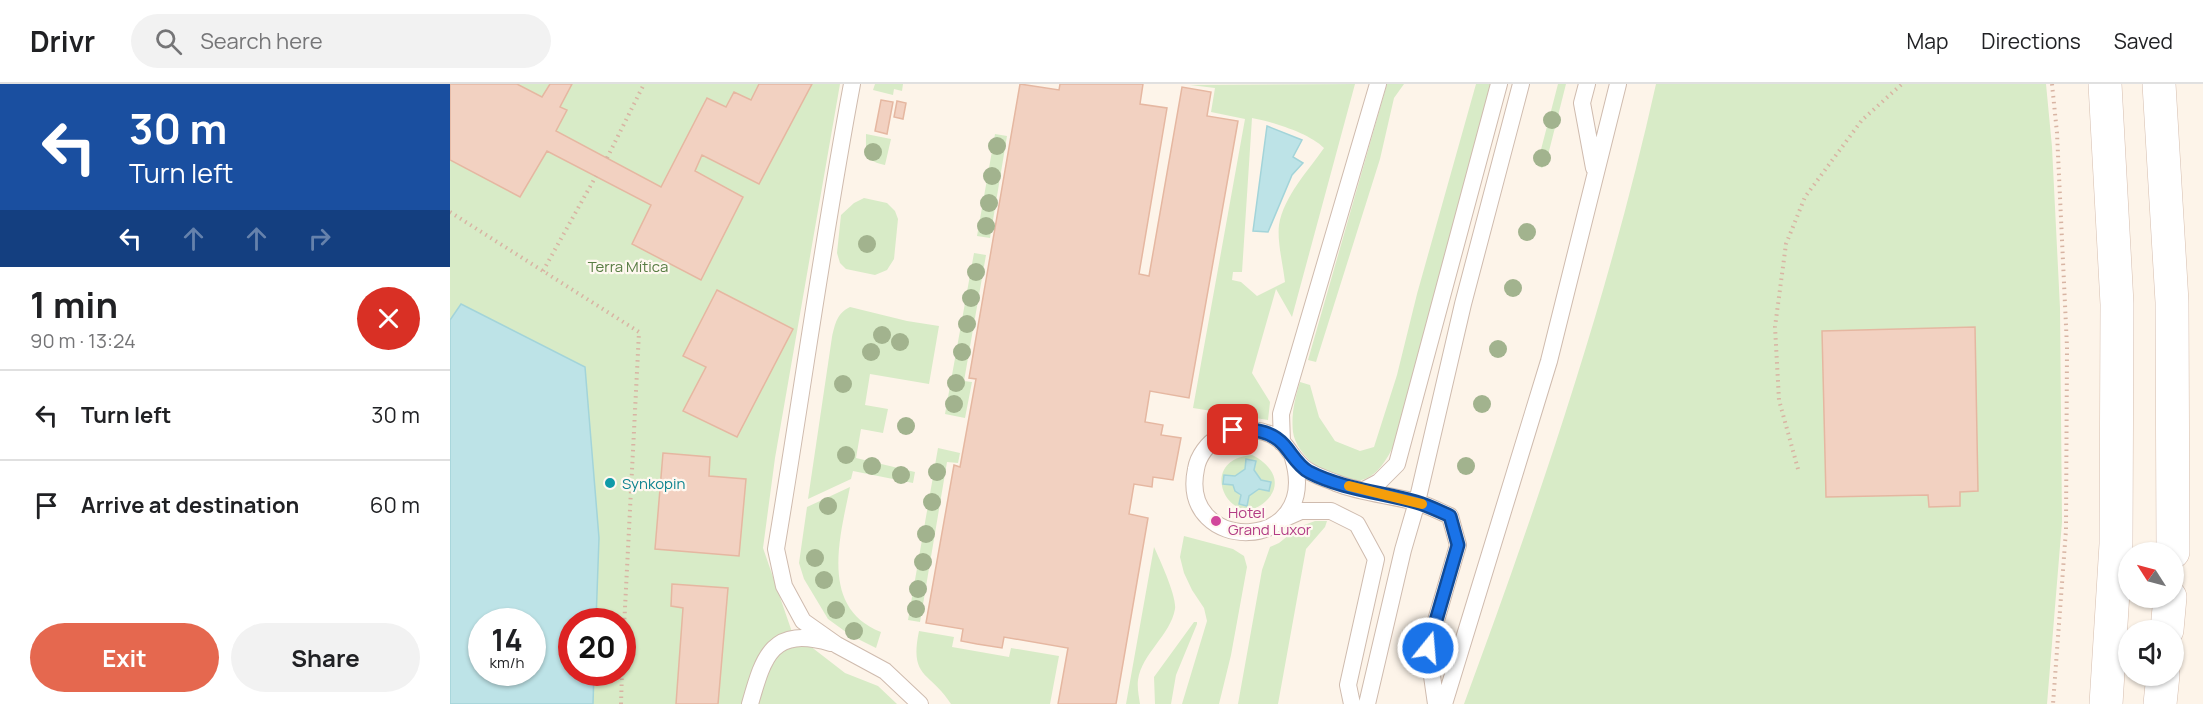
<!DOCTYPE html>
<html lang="en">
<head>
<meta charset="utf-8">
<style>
	body { margin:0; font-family:Manrope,sans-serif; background:#f2f2f2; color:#202124; height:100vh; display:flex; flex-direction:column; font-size:22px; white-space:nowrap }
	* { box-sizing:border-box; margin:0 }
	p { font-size:20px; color:#757577 }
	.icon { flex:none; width:33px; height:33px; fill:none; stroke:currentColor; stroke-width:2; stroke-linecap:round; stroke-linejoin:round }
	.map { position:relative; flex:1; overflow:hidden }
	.panel { display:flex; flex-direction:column; background:#fff; width:450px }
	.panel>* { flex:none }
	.top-card { background:#1a4fa0; color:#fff; overflow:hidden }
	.needle { width:39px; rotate:306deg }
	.fabs { position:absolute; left:1668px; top:458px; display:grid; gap:12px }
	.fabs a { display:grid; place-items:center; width:66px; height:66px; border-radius:50%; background:#fff; box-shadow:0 2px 4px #0004; font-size:30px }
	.speed { position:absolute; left:18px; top:524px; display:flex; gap:12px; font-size:30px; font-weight:700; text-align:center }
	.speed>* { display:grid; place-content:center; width:78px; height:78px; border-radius:50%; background:#fff; box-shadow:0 2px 4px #0004; line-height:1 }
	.speed small { font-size:15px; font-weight:400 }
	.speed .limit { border:9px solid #d22; background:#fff; color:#111 }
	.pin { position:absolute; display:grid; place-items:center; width:51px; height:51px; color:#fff; margin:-26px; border-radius:12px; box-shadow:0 3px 9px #0006 }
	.me { position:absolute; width:66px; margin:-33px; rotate:17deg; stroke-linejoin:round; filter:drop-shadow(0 0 4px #0008) }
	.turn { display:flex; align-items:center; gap:21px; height:126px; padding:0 30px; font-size:27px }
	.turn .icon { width:78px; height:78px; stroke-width:2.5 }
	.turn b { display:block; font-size:42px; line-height:51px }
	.lanes { display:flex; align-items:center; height:57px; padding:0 30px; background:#0003; justify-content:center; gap:30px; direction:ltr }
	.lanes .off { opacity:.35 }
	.round { display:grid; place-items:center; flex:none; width:63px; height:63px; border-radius:32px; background:#f2f2f2 }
	.head { display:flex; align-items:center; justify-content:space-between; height:102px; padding:0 30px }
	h1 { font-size:36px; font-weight:700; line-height:45px }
	.button { display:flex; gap:12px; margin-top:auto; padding:12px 30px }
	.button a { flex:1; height:69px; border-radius:36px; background:#e5684f; color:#fff; font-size:24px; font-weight:700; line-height:69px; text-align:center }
	.button a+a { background:#f2f2f2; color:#202124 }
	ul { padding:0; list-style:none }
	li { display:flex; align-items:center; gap:18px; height:90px; padding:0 30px; border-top:2px solid #e0e0e0 }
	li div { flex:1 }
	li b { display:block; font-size:22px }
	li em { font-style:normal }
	header { display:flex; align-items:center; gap:36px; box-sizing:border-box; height:84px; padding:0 30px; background:#fff; border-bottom:2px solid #e0e0e0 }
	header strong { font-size:28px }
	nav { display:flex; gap:33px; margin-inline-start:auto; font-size:21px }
	.search { width:420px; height:54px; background:#f2f2f2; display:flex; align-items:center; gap:15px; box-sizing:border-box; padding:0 21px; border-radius:33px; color:#757577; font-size:22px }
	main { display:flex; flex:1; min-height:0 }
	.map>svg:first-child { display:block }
	.green { fill:#d8ebc7; fill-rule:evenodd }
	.water { fill:#bde3e7; stroke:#a3d4d9; stroke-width:1.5; fill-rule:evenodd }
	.building { fill:#f2d1c1; stroke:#e5b7a1; stroke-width:1.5 }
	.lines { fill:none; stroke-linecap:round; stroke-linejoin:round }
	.lane-casing { stroke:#cfbbae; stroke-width:18 }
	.secondary-casing { stroke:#d5bdae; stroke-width:34 }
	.path { stroke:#d8b4a3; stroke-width:4; stroke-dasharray:1.5 4.5; stroke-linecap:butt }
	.lane { stroke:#fff; stroke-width:16 }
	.secondary { stroke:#fff; stroke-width:33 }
	.tree { fill:#a2b38e }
	.route-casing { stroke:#114b97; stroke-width:15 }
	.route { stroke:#1a73e8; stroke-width:10 }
	.slow { stroke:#f59e0b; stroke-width:10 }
	.culture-dot { fill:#0f9aa8; stroke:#fff8f0; stroke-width:2 }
	.hotel-dot { fill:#d1479c; stroke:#fff8f0; stroke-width:2 }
	.labels { text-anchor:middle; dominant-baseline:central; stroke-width:4.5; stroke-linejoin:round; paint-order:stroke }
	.park-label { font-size:15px; fill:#587d43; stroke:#fff8f0 }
	.culture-label { font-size:15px; fill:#0d838f; stroke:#fff8f0; text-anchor:start }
	.hotel-label { font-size:15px; fill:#b23c85; stroke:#fff8f0; text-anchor:start }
</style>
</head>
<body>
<header>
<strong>Drivr</strong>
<div class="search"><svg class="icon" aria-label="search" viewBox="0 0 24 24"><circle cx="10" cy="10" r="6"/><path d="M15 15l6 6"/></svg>Search here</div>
<nav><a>Map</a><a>Directions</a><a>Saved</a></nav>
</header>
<main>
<section class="panel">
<div class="top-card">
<div class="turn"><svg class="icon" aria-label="left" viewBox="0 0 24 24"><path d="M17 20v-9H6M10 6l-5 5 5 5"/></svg><div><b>30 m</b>Turn left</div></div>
<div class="lanes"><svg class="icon" aria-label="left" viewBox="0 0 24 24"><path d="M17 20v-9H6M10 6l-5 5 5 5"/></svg><svg class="icon off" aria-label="ahead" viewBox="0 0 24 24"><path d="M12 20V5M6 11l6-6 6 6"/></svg><svg class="icon off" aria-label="ahead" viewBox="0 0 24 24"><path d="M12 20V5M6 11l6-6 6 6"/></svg><svg class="icon off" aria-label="right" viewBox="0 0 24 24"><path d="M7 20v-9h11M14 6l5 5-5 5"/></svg></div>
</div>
<div class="head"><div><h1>1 min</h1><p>90 m · 13:24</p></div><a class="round" style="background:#d93025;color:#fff"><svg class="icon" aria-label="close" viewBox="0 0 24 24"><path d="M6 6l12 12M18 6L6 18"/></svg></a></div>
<ul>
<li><svg class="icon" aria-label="left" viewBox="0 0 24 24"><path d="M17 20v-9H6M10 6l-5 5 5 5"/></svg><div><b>Turn left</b></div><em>30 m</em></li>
<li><svg class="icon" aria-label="arrive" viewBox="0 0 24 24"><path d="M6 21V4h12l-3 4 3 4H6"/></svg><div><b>Arrive at destination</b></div><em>60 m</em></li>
</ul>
<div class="button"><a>Exit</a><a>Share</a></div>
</section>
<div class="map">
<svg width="1753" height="620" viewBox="0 0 1753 620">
	<rect width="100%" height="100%" fill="#fdf4e9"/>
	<!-- green -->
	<path class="green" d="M0 0H390L325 374 313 464 342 548 395 589 428 602 447 620H0ZM32 537H82V588H32ZM122 537H172V588H122Z
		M425 0H453L452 7 444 5 443 11 423 6Z
		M905 0 842 233 826 205 802 289 820 318 818 336 743 324 795 35 761 28 765 4 740 1ZM802 34C823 38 859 49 874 64 858 87 834 112 829 141 827 157 833 181 835 198L807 212 791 198 782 196 783 188H792Z
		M937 0H954L944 14 930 75 866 278 858 276Z
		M1026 0H1041L945 359C937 375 928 393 908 397 883 401 846 372 843 348 841 330 845 314 850 298L860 301 869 333 885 357 910 367 924 363 947 291 967 210Z
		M1108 0H1116L1096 79 1092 84 1087 81Z
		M1206 0H1596L1602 63 1610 224 1612 438 1597 620H1014C1089 417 1159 211 1206 0Z
		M416 50 441 55 435 81C414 77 416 69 416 50Z
		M545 50 557 52 540 154 527 152Z
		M414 114 437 119 445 127 448 135 444 175 437 186 425 191 396 185 390 179 387 169 391 131 404 119Z
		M524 169 536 171 514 297 522 298 515 334 495 330Z
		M400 223 457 237 489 242 479 300 420 290 415 321 438 325 433 349 411 345 406 374 465 388 463 399 403 387 401 395 358 415 382 253C385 240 387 229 400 223Z
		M488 364 510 369 508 379 497 378 470 538 458 536Z
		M802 371C819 379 834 397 818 415 783 453 742 376 802 371ZM797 375 811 396 821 398 799 412 797 422 783 401 795 385Z
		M400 403C390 453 369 524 431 548L426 564 400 551 378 535 354 495 349 479 357 423Z
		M865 437H877L875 443 856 465 828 620H788L812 486 820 463 829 459 849 443Z
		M734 452 783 465 794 472 797 483 781 571 769 620H732L757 537 754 524 742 506 734 489 730 473Z
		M704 463C710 476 727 513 725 525 720 552 692 569 688 596 687 604 689 613 690 620H676Z
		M744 538H747V540L726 591 721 620H705L704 593Z
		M469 547 504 553 502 563 559 573 561 564 609 572 600 620H501C480 587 459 595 469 547Z"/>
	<!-- water -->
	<path class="water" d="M817 42 852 56 843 73 853 79 842 91 818 148 803 147Z
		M11 220 135 283 149 454 146 537H122V588H144L143 620H0V236ZM32 537H82V588H32Z
		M796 375 806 377 804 386 811 396 821 398 819 407 809 405 799 412 797 422 789 420 791 411 785 407 783 401 773 400 774 391 785 392 795 385Z"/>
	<!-- building -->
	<path class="building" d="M0 0H67L92 13 100 0H122L110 23 117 26 106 47 211 103 257 14 276 23 284 8 301 16 309 0H362L309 100 252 71 245 87 293 113 251 196 182 160 201 121 97 67 70 113 0 76Z
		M570 0 609 6 610 0H693L690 20 717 24 689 190 699 192 732 3 761 8 757 32 788 37 739 314 700 307 695 338 713 341 711 351 731 354 723 396 703 393 702 403 684 400 679 430 698 434 666 620H608L618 564 554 553 552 564 527 560 511 557 513 545 476 539 504 381 510 383 526 295 519 294Z
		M431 16 443 18 437 50 425 47Z
		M447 17 456 19 453 35 444 33Z
		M267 206 343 245 287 353 233 327 256 283 233 272Z
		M1525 243 1528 407 1510 408V422L1479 423 1478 411 1376 413 1372 247Z
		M213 369 260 373 259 392 296 395 289 472 205 465Z
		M222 500 278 504 268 620H226L233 524 221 522Z"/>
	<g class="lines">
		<defs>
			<path id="lane" d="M402 0C373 154 352 310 326 465L334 502 353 537 387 561 435 587 470 620
				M1137 0 1132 19 1144 84
				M832 359 831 330 928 0
				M843 374C872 471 728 471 746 385 748 372 758 359 769 353 789 342 816 343 833 359 841 368 846 379 857 386 865 392 877 395 886 399 912 409 940 411 966 418 977 421 989 427 1000 432L1008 461 978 564 986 620
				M914 406 929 398 947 380 1049 0
				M833 435 851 427H881L907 440 926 475 898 601 902 620
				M300 620C314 571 322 542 381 559
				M917 620 953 466 967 418 1013 220 1071 0
				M994 620 1099 277 1168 0"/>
			<path id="secondary" d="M1655 0 1667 220 1666 460 1656 620
				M1709 0 1722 218 1723 468
				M1717 546 1720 513
				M1710 620 1713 591"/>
		</defs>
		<!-- lane casing -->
		<use href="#lane" class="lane-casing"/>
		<!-- secondary casing -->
		<use href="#secondary" class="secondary-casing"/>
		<!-- path -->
		<path class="path" d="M1602 0 1607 49 1617 263 1616 446 1603 620
			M157 74 194 0
			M0 128 189 248 172 583
			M93 187 146 92
			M1348 385 1329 316 1325 243 1336 160 1355 113 1412 36 1452 0
			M171 620 172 588"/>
		<!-- lane -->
		<use href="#lane" class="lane"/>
		<!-- secondary -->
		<use href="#secondary" class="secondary"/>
	</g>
	<!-- trees -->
	<g class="tree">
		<circle cx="1102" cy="36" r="9"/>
		<circle cx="547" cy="62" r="9"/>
		<circle cx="423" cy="68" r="9"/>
		<circle cx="1092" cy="74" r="9"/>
		<circle cx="542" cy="92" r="9"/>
		<circle cx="539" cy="119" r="9"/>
		<circle cx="536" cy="142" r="9"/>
		<circle cx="1077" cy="148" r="9"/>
		<circle cx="417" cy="160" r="9"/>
		<circle cx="526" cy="188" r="9"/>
		<circle cx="1063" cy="204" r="9"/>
		<circle cx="521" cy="214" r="9"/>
		<circle cx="517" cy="240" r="9"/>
		<circle cx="432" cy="251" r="9"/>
		<circle cx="450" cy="258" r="9"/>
		<circle cx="1048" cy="265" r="9"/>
		<circle cx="421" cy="268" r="9"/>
		<circle cx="512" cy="268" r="9"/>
		<circle cx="506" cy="299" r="9"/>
		<circle cx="393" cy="300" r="9"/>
		<circle cx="504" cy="320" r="9"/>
		<circle cx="1032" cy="320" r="9"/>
		<circle cx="456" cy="342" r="9"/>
		<circle cx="396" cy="371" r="9"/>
		<circle cx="422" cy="382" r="9"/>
		<circle cx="1016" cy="382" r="9"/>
		<circle cx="487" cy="388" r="9"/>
		<circle cx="451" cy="391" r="9"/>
		<circle cx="482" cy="418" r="9"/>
		<circle cx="378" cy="422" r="9"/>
		<circle cx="476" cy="450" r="9"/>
		<circle cx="365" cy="474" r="9"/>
		<circle cx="473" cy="478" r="9"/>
		<circle cx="374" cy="496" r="9"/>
		<circle cx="468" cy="505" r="9"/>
		<circle cx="466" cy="525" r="9"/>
		<circle cx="386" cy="526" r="9"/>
		<circle cx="404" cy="547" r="9"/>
	</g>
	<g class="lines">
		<defs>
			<path id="route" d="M783 346C802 345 821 346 834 361 842 370 848 382 859 388 892 405 930 408 966 418 977 421 989 427 1000 432L1008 461 978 564"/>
		</defs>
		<!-- route casing -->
		<use href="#route" class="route-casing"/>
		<!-- route -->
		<use href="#route" class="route"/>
		<!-- slow -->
		<path class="slow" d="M899 402 972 420"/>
	</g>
	<!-- markers -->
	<circle class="culture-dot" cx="160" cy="399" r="6"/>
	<circle class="hotel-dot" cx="766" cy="437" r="6"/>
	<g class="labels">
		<!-- park labels -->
		<g class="park-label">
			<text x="178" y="182">Terra Mítica</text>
		</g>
		<!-- culture labels -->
		<g class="culture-label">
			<text x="172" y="399">Synkopin</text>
		</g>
		<!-- hotel labels -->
		<g class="hotel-label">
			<text x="778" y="428">Hotel<tspan x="778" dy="17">Grand Luxor</tspan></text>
		</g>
	</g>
</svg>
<div class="fabs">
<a><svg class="needle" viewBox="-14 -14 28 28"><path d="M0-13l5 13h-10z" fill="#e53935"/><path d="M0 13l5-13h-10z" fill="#757577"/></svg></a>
<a><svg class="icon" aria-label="sound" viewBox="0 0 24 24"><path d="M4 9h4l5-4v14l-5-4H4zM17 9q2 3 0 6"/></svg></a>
</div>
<div class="speed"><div>14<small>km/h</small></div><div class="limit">20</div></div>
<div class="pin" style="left:783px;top:346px;background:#d93025"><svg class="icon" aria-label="arrive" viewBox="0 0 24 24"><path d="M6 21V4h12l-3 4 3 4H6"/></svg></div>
<svg class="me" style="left:978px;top:564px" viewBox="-20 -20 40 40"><circle r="17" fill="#1a73e8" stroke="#fff" stroke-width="3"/><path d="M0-11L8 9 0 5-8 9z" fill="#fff"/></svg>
</div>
</main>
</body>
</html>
